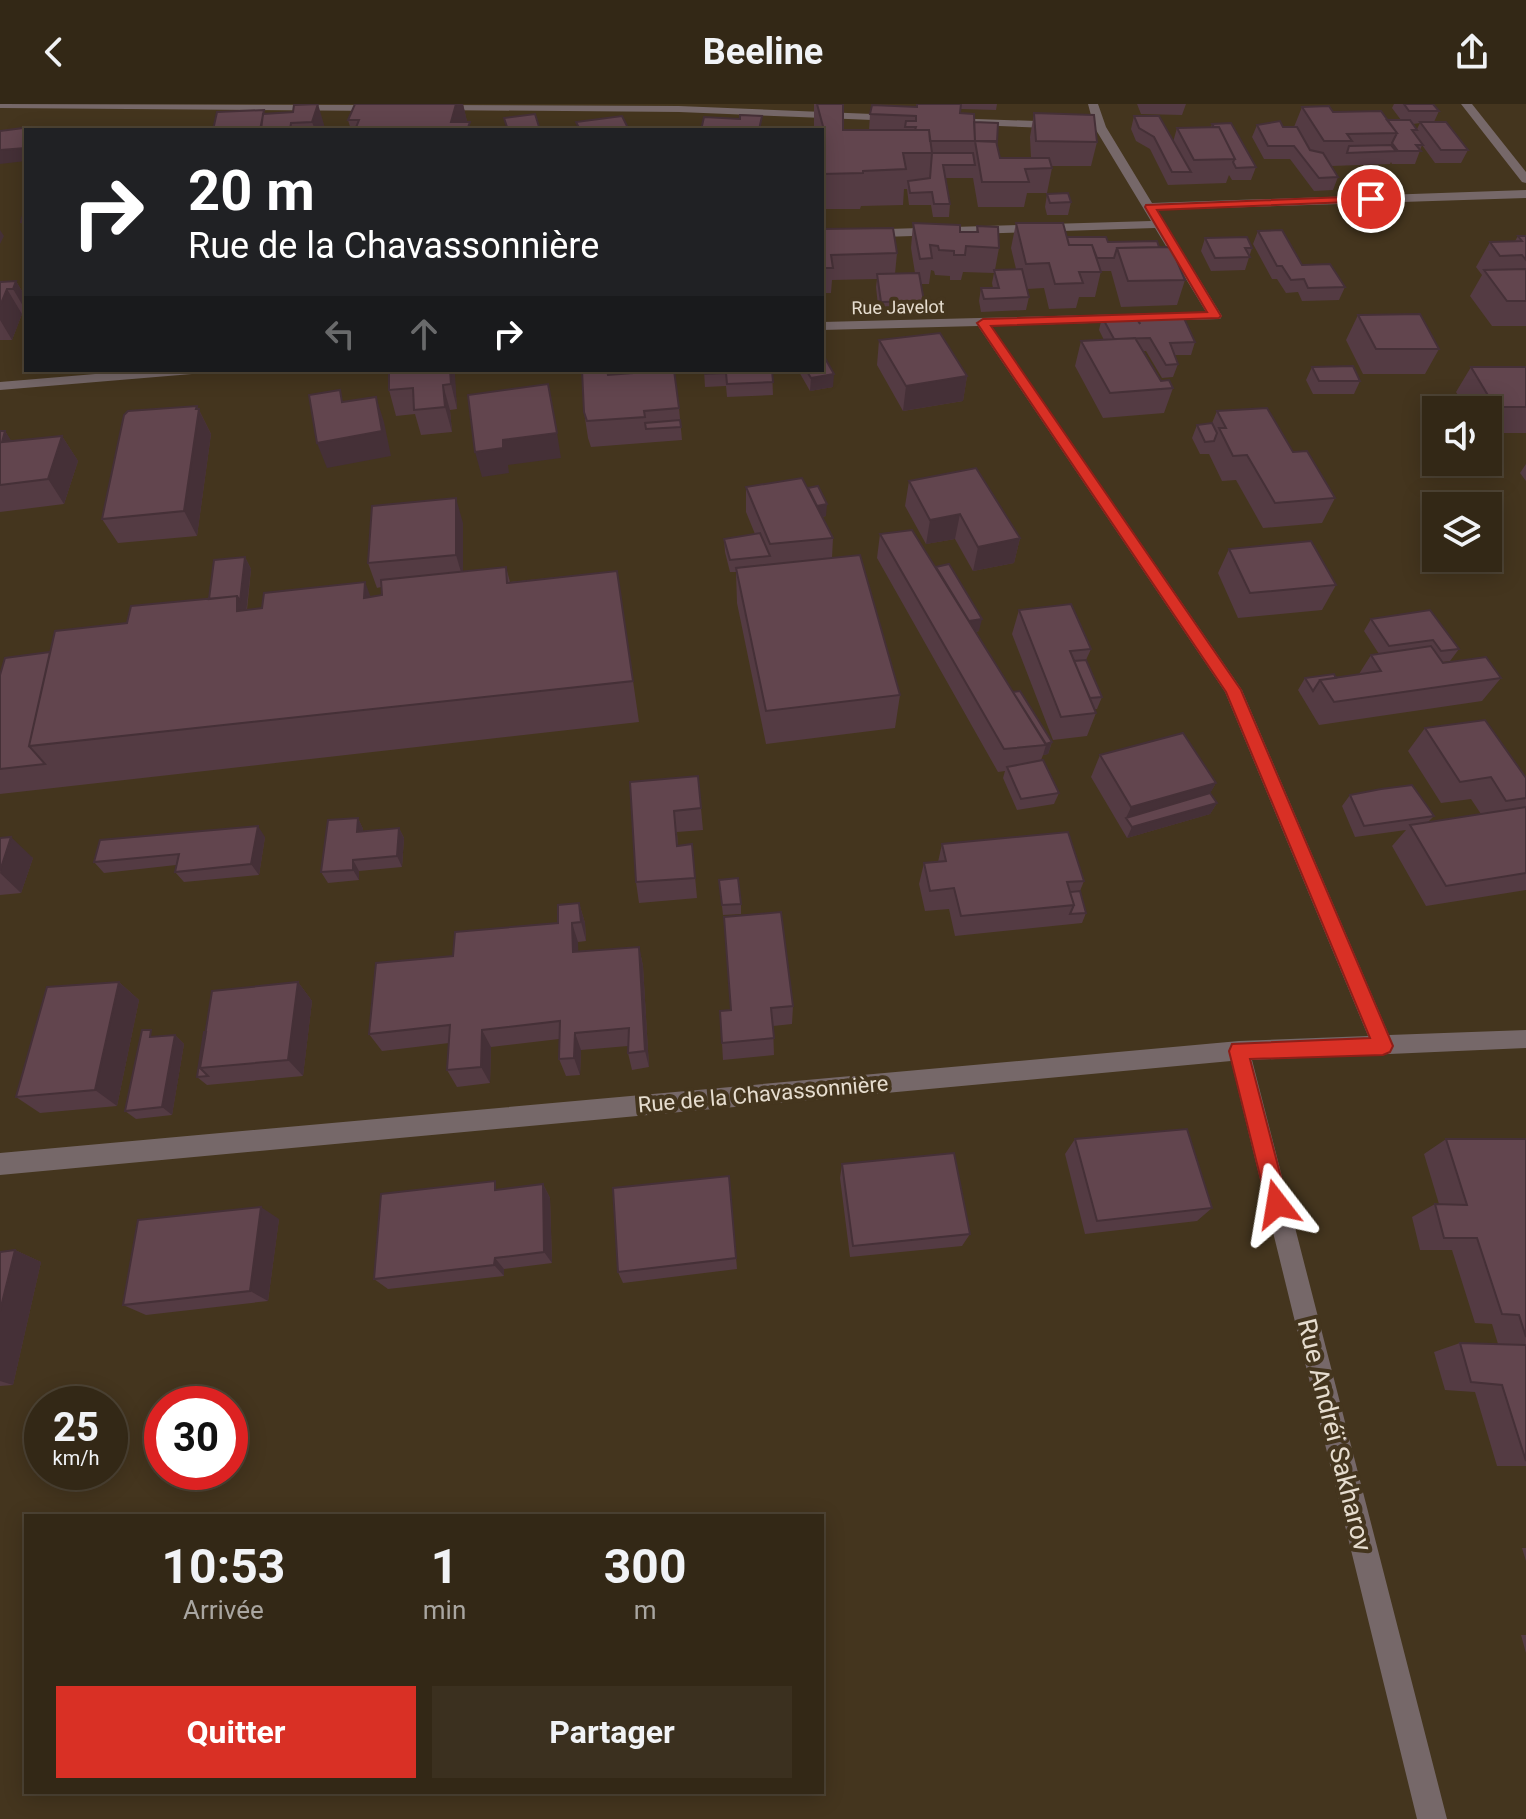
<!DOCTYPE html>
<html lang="fr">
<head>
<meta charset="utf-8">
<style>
	body { margin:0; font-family:Roboto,sans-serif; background:#3b301f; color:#f1f3f6; height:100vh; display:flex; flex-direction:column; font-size:30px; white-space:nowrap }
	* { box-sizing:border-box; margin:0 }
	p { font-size:26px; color:#a9a6a1 }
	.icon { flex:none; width:44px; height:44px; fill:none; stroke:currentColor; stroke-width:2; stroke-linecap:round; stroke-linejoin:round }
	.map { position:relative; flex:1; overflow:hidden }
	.details { position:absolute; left:24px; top:1410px; width:800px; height:280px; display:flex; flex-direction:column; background:#332816; border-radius:0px; box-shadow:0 4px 20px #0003,0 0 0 2px #4e4435 }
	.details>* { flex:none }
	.hud { position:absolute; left:24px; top:24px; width:800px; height:244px; border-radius:0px; box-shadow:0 4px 20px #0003,0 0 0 2px #4e4435; background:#202124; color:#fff; overflow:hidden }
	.buttons { position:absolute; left:1422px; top:292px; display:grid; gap:16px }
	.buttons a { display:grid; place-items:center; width:80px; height:80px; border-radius:0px; background:#332816; box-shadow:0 4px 20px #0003,0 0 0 2px #4e4435; font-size:40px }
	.speed { position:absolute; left:24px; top:1282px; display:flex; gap:16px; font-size:40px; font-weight:700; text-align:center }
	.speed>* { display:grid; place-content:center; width:104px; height:104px; border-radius:50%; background:#332816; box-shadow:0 4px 20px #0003,0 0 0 2px #4e4435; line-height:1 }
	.speed small { font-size:20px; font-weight:400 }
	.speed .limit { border:12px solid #d22; background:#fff; color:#111 }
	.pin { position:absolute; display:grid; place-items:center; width:68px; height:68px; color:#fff; margin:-34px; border:4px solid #fff; border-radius:50%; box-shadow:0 2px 8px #0007 }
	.me { position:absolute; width:88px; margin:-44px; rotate:346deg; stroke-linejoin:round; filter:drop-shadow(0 0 6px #0008) }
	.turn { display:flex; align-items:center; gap:28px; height:168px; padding:0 32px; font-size:36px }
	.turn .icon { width:104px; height:104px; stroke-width:2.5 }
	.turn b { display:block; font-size:56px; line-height:68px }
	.lanes { display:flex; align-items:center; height:76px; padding:0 32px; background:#0003; justify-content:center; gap:40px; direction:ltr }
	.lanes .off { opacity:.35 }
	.eta { display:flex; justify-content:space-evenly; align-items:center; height:136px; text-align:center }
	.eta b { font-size:48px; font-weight:700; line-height:56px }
	.action { display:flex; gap:16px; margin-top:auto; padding:16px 32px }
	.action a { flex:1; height:92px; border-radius:0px; background:#d93025; color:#fff; font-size:32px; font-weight:700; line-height:92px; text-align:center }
	.action a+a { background:#3b301f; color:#f1f3f6 }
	header { display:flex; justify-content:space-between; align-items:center; height:104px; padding:0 32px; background:#332816; font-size:36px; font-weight:700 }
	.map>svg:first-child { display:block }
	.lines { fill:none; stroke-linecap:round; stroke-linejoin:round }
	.minor { fill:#766869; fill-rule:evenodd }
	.wall { fill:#543b43; fill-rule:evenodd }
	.shaded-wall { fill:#453037 }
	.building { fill:#62454e; stroke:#453037; stroke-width:2 }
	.route { fill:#d93025; stroke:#8d1f18; stroke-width:2 }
	.labels { text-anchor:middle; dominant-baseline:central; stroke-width:8; stroke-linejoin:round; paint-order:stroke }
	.far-street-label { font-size:18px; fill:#e6ddcf; stroke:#44351e }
	.street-label { font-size:22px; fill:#e6ddcf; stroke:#44351e }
	.near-street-label { font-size:26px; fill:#e6ddcf; stroke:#44351e }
</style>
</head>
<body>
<header><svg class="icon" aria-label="back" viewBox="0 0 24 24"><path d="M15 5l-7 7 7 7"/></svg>Beeline<svg class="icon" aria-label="share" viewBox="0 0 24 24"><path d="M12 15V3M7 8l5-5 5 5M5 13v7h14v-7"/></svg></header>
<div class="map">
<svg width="1526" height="1715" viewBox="0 0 1526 1715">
	<rect width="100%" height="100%" fill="#44351e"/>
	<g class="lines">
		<!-- minor -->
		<path class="minor" d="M0 0 381 1 386 4 381 7 0 4Z
			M1088 0H1098L1106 23 1152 99 1526 86V94L1157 106 1222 212 1220 215 991 222 1242 586 1389 931 1526 926V944L1252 956 1447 1715H1417L1231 957 0 1071V1049L1239 937 1368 932 1225 588 978 222 822 226V218L1206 208 1155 124 822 135V127L1151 117 1096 26 949 20 944 17 949 14 1093 19Z
			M1461 0H1472L1526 68V79L1522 78Z
			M437 1 679 2 897 11 902 14 897 17 679 8 433 6 432 4Z
			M143 266H199L192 270 0 286V278Z"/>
	</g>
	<!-- wall -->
	<path class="wall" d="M463 0 467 18 471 26H351L348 16Z
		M814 0H843V26H869L870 10 916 3 917 0H997L996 6 961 5 960 9 974 18 997 38 1000 54H1031L1030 33 1034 9 1097 38 1091 62H1051L1052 64 1047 89H1027L1024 103H978L973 74H946L950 100 949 113H933L931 101H909L907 85H904L903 101 861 102 860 105H822V26H814Z
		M1137 0H1186L1182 11 1141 10Z
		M1394 0H1433L1439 7 1434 18 1468 46 1461 59H1435L1422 41 1415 60H1392L1391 58 1390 60 1331 62 1338 73 1333 86 1314 87 1290 55H1264L1252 33 1257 21 1294 23 1302 3 1387 16H1401L1392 4ZM1420 19 1417 25 1413 20Z
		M293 8 325 24V26H213L266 10Z
		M1134 12 1173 38 1177 24 1211 23 1212 20 1256 63 1251 76H1232L1229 71 1226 79 1168 81 1150 45 1136 37 1131 25Z
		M1047 90 1071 98 1068 111H1047L1045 103Z
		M26 111V127L21 118Z
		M913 119 960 128H976L977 122 999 144 995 166 1016 165 1011 144 1016 119 1067 133 1159 143 1185 176 1177 201 1121 203 1111 167H1101L1095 193H1079L1076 204 1049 205 1044 184 1027 185 1029 193 1026 206 981 208 979 197 981 184H993L992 179 994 169 963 168 961 176H950V172L935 171 934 167 931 166 929 180H921L924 197 922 210 879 211 876 183 877 175 832 176 831 189H822V125L897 149 895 170 915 169 911 144Z
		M1258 127 1302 161 1345 183 1339 196 1302 197 1298 188 1286 189 1277 175H1272L1253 140Z
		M1518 132H1526V222H1492L1470 192 1482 171 1476 163 1490 138 1515 137Z
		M1205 134 1252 144 1245 166 1211 167 1201 147Z
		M16 177 26 194V210H22L12 236H0V178Z
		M1358 211 1439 245 1425 270H1363L1346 236Z
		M1102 213 1137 216 1138 214 1195 238 1191 251H1175L1178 260 1173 273 1162 274 1146 247H1143L1161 277 1173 284 1164 309 1103 314 1075 262 1081 237 1104 236 1099 226Z
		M879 236 967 272 963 297 903 307 877 261Z
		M1312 263 1360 277 1354 290H1313L1306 276Z
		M1471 263H1526V329H1488V306H1467L1456 288Z
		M389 266H454L457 305 450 306 452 328 421 331 415 310 396 312 389 286Z
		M704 266H772L773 291 727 293 726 282 705 283Z
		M798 266H822L833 283 810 287Z
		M608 271 679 304 682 336 591 343 588 334 584 308Z
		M197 302 211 330 197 432 118 439 102 415Z
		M1217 307 1293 348 1335 394 1322 419 1263 424 1236 376 1222 377 1209 350H1200L1192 334 1197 321 1212 319Z
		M0 327H5L11 337 62 332 78 357 64 400 0 408Z
		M1526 360V377L1520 369Z
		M909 377 1020 434 1014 459 973 467 955 435 926 440 905 402Z
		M746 383 808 384 826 412 822 413 833 434 832 454 900 591 895 624 766 640 737 499 736 468H730L725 448 724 435 755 430 746 408Z
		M463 419V468L506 463 510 478 617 467 639 618 0 690V571L50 548 127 519 209 495 245 453 251 465 247 506 382 491 381 483 377 484 368 459Z
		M880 430 936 463 979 527 976 528 1013 588 1052 638 1048 650 1043 651 1041 656 1059 689 1054 700 1017 706 1003 674 1005 667 998 668 877 454Z
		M1229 445 1336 481 1322 506 1238 514 1218 469Z
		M1019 506 1091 545 1086 556 1102 593 1097 605H1094L1096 609 1087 632 1053 636 1012 530Z
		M1371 515 1459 545 1450 557 1442 558 1443 559 1501 574 1482 597 1319 621 1298 586 1305 574H1336L1359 570 1371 551 1379 550 1364 527Z
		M1425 624 1526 674V786L1426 802 1392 742 1406 726 1355 733 1342 702 1350 691 1434 712 1428 718 1481 710 1471 695 1441 699 1408 647Z
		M1100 651 1216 679 1210 689 1217 699 1210 710 1127 734 1091 673Z
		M698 672 703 726 677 728 678 742 692 740 697 794 639 799 636 778 630 678Z
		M358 714 363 725V727L399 724 404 734 402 763 359 767V776L328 779 321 768Z
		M265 733 259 771 184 778 175 768 176 761 104 769 94 758Z
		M0 734 33 754 21 789 0 791Z
		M942 740 1084 777 1080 787 1086 809 1082 819 955 832 949 805 925 807 919 780 924 759 938 758Z
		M719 776 741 800V810L723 811Z
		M579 799 585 819 586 837 578 838V847L639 843 643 862 649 963 632 966 628 949V942L581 946 580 971 566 972 559 955V935L491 943 490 979 457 983 447 966 449 939 382 947 369 930 453 852 558 819Z
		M119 878 139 896 117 1002 40 1009 16 993Z
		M298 878 312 897 303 972 207 981 197 973 204 928Z
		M793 902 792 920 773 922 774 951 723 956 720 907Z
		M175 931 184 940 172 1011 136 1015 125 1007 158 932Z
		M1075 1035 1212 1104 1197 1117 1085 1130 1065 1050Z
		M1446 1035H1526V1362H1497L1475 1288 1445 1286 1434 1248 1460 1239 1498 1240 1492 1220 1475 1219 1452 1146H1420L1412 1113 1435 1100H1439L1424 1050Z
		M842 1060 970 1130 962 1142 850 1153 840 1074Z
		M729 1072 737 1165 623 1179 618 1168Z
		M543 1080 550 1094 552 1159 504 1165V1172L388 1185 374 1175 501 1085Z
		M279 1115 268 1197 146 1211 123 1201Z
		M15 1146 41 1158 13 1281 0 1282V1148Z
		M1522 1444H1526V1457Z
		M1521 1531H1526V1549Z"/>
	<!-- shaded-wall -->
	<path class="shaded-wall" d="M318 0 325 24V26H315L312 18Z
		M456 0H463L468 21 451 18Z
		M26 44V57L0 60V46Z
		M0 126 4 132 0 140Z
		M16 177 26 194V207L13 185Z
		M7 185 22 210 12 236 0 216V202Z
		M450 266H454L455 270 457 305 451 280Z
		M834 270 833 283 810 287 811 274Z
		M967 272 963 297 903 307 906 282Z
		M443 281 450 306 452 328 445 303Z
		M376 293 384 318 391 352 327 364 317 339Z
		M197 302 211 330 197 432 184 407Z
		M5 327 21 352 2 338Z
		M557 329 561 354 508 361 509 369 482 373 475 348 503 336Z
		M62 332 78 357 64 400 48 375Z
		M456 394 463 419V475L456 451Z
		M827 400 826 412 810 416 811 403Z
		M960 410 955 435 926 440 930 416Z
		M1020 434 1014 459 973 467 978 443Z
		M245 453 251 465 246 509 237 507V492Z
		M365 478 382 522 364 494Z
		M982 515 979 527 962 531 965 518Z
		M1052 638 1048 650 1043 651 1046 641 1041 642Z
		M1216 679 1204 700 1126 714 1131 703Z
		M1217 699 1210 710 1127 734 1132 723Z
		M358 714 363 725V739L357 728Z
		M258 722 265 733 259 771 251 760Z
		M399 724 404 734 402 763 397 752Z
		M11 733 33 754 21 789 0 769Z
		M353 756 359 767V776L353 766Z
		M579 799 585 819 586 837 581 818Z
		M572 819 578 838 579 866 573 848Z
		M639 843 643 862 649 963 645 947Z
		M119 878 139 896 117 1002 95 986Z
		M298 878 312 897 303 972 288 956Z
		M482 926 491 943 490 979 481 963Z
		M575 929 581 946 580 971 574 954Z
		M175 931 184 940 172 1011 162 1003Z
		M543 1080 550 1094 552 1159 544 1148Z
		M261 1103 279 1115 268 1197 250 1187Z
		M15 1146 41 1158 13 1281 0 1277V1207Z
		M495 1154 504 1165V1172L494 1161Z"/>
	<!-- building -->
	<path class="building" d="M318 0 312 18 291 19 290 26H261L263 10 293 8 294 1Z
		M355 0H456L451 18H470L467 26H355L359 16H348Z
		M817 0H843V26H929L932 49H903L906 65 863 67V69L822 70V27L824 26Z
		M917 0H961L960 9 974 10 975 37H996L1000 54H1049L1052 64 1025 65 1029 78H982L975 37H930L929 26H915L916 23H905L906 17H916V12L870 10 872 1 917 3Z
		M1404 0H1433L1439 7H1409Z
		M1329 2 1333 8 1381 7 1397 29 1347 30 1352 37H1324L1302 3Z
		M264 6 260 26H238V25L213 26 217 8Z
		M1034 9 1094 11 1097 38 1036 37Z
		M535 10 540 26H508L504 14Z
		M740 11 762 12 759 26H701L704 13 740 15Z
		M622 12 629 26H580L576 18Z
		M1134 12H1159L1191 68H1172L1154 33 1139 24Z
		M1387 16H1410L1417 26H1412L1423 41H1416L1421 47H1398L1392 39 1397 29Z
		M1280 17 1283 23H1297L1310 46 1323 49 1338 73 1319 74 1294 42H1268L1257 21Z
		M974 18 998 19 997 38 975 37Z
		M1420 18H1446L1468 46H1441Z
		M1231 19 1256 63 1236 64 1233 58 1235 55 1219 23H1214L1212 20Z
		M31 23V26H26V44L0 46V27Z
		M1219 23 1235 55 1194 56 1177 24Z
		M1391 41 1396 47 1347 49 1349 42Z
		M932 49H973L975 61H943L950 100H934L932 88 910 89 908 77 930 74Z
		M1068 89 1071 98 1050 99 1047 90Z
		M23 111H26V117L21 118Z
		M913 119 960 121V128H978L977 122 998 123 999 144 966 142 965 151H954V147L939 146 938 142 930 141 932 154 920 155Z
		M1016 119H1063L1069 141H1092L1101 168H1079L1083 179 1055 180 1049 159 1026 160Z
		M893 124 897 149 831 151 833 164H822V125Z
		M1282 126 1302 161 1330 160 1345 183 1308 184 1304 175 1291 176 1282 162H1277L1258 127Z
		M1518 132H1526V156L1522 151 1500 152 1490 138 1522 137Z
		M1067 133H1106L1108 138 1157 137 1159 143 1117 144 1114 154H1097L1092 141H1069Z
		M1247 133 1252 144H1245L1250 153 1215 154 1205 134Z
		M1171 143 1185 176 1128 177 1117 144Z
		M1022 165 1029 193 984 195 981 184H999L994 166Z
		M1526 165V197H1507L1484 166Z
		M919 169 924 197 881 198 877 170Z
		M16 177 13 185H7L0 202V178Z
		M1420 210 1439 245H1376L1358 211Z
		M1135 212 1140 220 1138 214 1183 212 1195 238 1170 239 1178 260 1166 261 1150 234 1114 235 1102 213Z
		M940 229 967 272 906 282 879 236Z
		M1135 234 1161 277 1169 276 1173 284 1110 289 1081 237Z
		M822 249 834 270 811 274 806 266H822Z
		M1353 262 1360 277H1319L1312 263Z
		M1471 263H1526V303H1495Z
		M389 266H450L451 280 443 281 445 303 414 306 413 284 389 286Z
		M582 266H607L608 271 674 266 679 304 644 307 645 313 587 317 584 308Z
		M705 266H772L773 278 727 280 726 269 705 270Z
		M548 280 557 329 503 336V344L475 348 468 291Z
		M340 286 342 298 376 293 382 327 317 339 309 291Z
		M197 302 196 305H199L184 407 102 415 124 311 128 307Z
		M1267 304 1293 348 1307 347 1335 394 1275 399 1247 351 1233 352 1219 324H1226L1217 307Z
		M680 316 681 323 646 325 645 319Z
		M1212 319 1217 329 1214 337 1205 338 1197 321Z
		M0 327H5L2 338 62 332 48 375 0 381Z
		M976 364 1020 434 978 443 960 410 930 416 909 377Z
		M802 374 833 434 770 440 746 383Z
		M818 382 827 400 817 402 808 384Z
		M456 394V451L368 459 372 402Z
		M912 426 1046 641 1004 645 880 430Z
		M760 429 770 452 730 456 724 435Z
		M1311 437 1336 481 1250 489 1229 445Z
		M860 451 900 591 766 607 736 464Z
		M245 453 240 497 237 492 209 495 214 456Z
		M949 460 982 515 969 517 936 463Z
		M506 463 507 479 617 467 633 577 29 642 55 527 127 519 131 502 237 492V507L262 504 264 489 365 478 364 494 382 491 381 476Z
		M1071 500 1091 545 1070 547 1096 609 1061 613 1019 506Z
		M1430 506 1459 545 1441 547 1433 536 1389 542 1371 515Z
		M1431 542 1443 559 1486 553 1501 574 1334 598 1320 576 1381 567 1371 551Z
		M50 548 29 642 45 660 0 665V571L5 554Z
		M1086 556 1102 593 1090 594 1074 557Z
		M1334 570 1336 574 1320 576 1313 587 1305 574Z
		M1020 587 1052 638 1046 640 1013 588Z
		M1485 616 1526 674V694L1506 697 1491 673 1460 678 1425 624Z
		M1183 629 1216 679 1131 703 1100 651Z
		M1043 656 1059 689 1021 695 1007 663Z
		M698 672 701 704 674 707 677 742 692 740 695 774 636 778 630 678Z
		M1412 681 1434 712 1364 722 1350 691 1381 685Z
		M1210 689 1217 699 1132 723 1126 714Z
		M1526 703V769L1446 782 1410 721Z
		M358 714 357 728 399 724 397 752 353 756V766L321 768 328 716Z
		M258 722 251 760 175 768 179 750 94 758 100 736Z
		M1068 728 1084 777 1067 778 1074 801 961 812 954 784 930 787 924 759 946 757 942 740Z
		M11 733 0 767V734Z
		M738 774 741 800 722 801 719 776Z
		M1080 787 1086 809 1070 810 1074 801 1070 788Z
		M579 799 581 818 572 819 573 848 639 843 645 947 628 949 629 924 575 929 574 954 559 955 560 917 482 926 481 963 447 966 450 921 369 930 376 859 453 852 455 828 558 819V801Z
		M781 808 793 902 771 904 774 934 722 939 720 907 731 906 724 813Z
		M119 878 95 986 16 993 47 883Z
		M298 878 288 956 200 964 212 887Z
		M142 926H151L150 933 175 931 162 1003 125 1007Z
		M204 928H206L200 964 208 972 197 973Z
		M1187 1025 1212 1104 1097 1117 1075 1035Z
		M1446 1035H1526V1233L1519 1211 1502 1210 1477 1134H1444L1435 1100 1467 1101Z
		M954 1049 970 1130 853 1142 842 1060Z
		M729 1072 736 1154 618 1168 613 1084Z
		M495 1077V1086L543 1080 544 1148 495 1154 494 1161 374 1175 381 1090Z
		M261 1103 250 1187 123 1201 138 1116Z
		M15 1146 0 1207V1148Z
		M1460 1239 1526 1241V1357L1502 1281 1471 1278Z"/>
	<!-- route -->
	<path class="route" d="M1371 92 1376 95 1374 97 1157 106 1221 212 1219 214 991 222 1241 586 1393 942 1390 948 1383 951 1250 955 1288 1100 1285 1108 1277 1110 1270 1108 1267 1100 1229 947 1232 940 1370 934 1226 588 977 219 983 215 1207 208 1145 103 1146 101Z"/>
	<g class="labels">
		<!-- far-street labels -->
		<g class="far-street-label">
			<text transform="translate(898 203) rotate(-1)">Rue Javelot</text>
		</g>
		<!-- street labels -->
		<g class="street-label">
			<text transform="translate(763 990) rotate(-5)">Rue de la Chavassonnière</text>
		</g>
		<!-- near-street labels -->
		<g class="near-street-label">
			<text transform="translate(1335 1331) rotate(76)">Rue Andréï Sakharov</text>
		</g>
	</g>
</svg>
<div class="buttons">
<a><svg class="icon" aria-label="sound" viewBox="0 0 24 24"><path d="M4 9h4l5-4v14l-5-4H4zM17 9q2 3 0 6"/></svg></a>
<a><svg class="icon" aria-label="layers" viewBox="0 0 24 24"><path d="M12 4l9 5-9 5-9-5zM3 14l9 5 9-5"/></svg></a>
</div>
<div class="speed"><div>25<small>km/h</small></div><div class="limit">30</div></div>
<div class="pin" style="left:1371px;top:95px;background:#d93025"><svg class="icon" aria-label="arrive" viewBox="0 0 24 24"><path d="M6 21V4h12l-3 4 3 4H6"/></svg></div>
<svg class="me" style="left:1277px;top:1100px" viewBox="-20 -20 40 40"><path d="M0-17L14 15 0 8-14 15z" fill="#d93025" stroke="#fff" stroke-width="4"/></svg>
<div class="hud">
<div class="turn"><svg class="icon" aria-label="right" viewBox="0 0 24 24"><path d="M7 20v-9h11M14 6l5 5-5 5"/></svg><div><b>20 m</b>Rue de la Chavassonnière</div></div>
<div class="lanes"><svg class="icon off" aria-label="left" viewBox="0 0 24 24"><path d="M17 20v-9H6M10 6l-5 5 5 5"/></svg><svg class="icon off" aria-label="ahead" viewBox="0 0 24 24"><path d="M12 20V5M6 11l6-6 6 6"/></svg><svg class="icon" aria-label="right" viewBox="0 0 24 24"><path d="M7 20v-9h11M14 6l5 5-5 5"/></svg></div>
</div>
<section class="details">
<div class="eta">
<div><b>10:53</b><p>Arrivée</p></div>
<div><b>1</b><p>min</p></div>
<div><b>300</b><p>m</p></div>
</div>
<div class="action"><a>Quitter</a><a>Partager</a></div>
</section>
</div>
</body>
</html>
